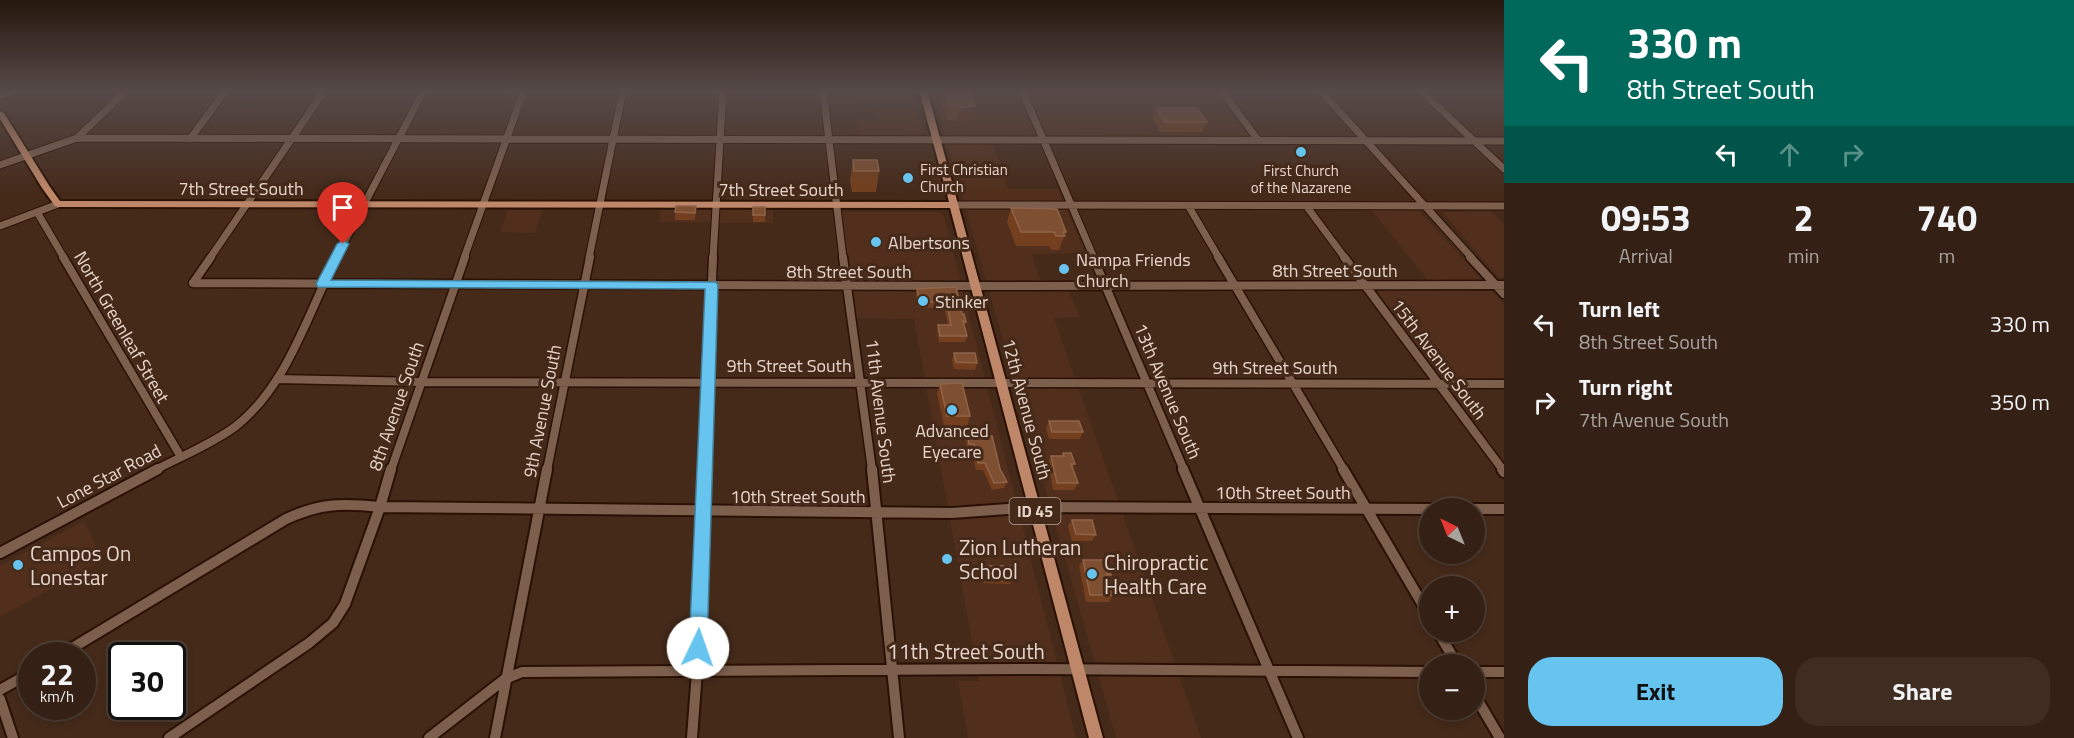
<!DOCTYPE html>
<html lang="en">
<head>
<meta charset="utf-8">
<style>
	body { margin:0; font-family:"Titillium Web",sans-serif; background:#3f2d22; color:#f1f3f6; height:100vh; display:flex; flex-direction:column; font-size:22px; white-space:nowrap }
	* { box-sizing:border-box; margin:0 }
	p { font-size:20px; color:#a9a3a0 }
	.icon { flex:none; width:33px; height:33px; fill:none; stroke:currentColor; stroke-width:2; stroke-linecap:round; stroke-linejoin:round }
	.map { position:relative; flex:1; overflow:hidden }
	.side { display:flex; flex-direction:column; background:#342014; width:570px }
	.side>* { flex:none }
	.top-card { background:#00695c; color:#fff; overflow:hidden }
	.needle { width:39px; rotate:317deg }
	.buttons { position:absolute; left:1419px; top:498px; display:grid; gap:12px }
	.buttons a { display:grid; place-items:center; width:66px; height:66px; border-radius:50%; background:#342014; box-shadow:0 3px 9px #0003,0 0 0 2px #4e3e34; font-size:30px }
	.speed { position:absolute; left:18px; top:642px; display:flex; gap:12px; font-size:30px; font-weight:700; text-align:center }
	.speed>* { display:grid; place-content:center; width:78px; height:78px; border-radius:50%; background:#342014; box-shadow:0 3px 9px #0003,0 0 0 2px #4e3e34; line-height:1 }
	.speed small { font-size:15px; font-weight:400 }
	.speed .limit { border:3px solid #111; border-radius:9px; background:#fff; color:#111 }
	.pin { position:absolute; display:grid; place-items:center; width:51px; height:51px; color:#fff; margin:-62px -26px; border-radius:50% 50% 50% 0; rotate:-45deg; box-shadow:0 0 6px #0007 }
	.pin .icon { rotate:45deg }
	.me { position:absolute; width:66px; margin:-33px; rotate:3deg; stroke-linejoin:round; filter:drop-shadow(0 0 4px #0008) }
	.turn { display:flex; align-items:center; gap:21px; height:126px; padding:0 24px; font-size:27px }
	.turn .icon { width:78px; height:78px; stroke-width:2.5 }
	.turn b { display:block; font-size:42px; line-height:51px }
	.lanes { display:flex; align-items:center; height:57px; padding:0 24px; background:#0003; justify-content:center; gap:30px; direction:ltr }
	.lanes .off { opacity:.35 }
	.eta { display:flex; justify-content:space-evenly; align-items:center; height:102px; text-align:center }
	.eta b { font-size:36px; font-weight:700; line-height:42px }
	.cta { display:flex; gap:12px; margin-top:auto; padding:12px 24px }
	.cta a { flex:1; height:69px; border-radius:24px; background:#66c4ef; color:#111; font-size:24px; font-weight:700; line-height:69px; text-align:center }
	.cta a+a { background:#3f2d22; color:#f1f3f6 }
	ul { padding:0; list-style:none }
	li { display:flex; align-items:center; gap:18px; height:78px; padding:0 24px }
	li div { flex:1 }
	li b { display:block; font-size:22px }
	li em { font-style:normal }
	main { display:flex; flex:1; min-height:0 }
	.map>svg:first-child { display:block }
	.built { fill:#512f1c }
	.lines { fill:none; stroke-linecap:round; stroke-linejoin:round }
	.minor-far2-casing { stroke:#2a1103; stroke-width:9 }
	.minor-far1-casing { stroke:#2a1103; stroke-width:11 }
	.minor-casing { stroke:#2a1103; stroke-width:14 }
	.major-casing { stroke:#2a1103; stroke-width:4 }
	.minor-far2 { stroke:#7d5f4e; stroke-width:7 }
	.minor-far1 { stroke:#7d5f4e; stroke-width:8 }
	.minor { stroke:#7d5f4e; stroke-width:10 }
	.major { fill:#be8769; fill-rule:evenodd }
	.wall { fill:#733f1e }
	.shaded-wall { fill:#5b3015 }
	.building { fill:#7f4f31; stroke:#906449; stroke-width:1.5 }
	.route { fill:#66c4ef; stroke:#427f9b; stroke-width:1.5 }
	.poi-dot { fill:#66c4ef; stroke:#452a1a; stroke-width:2 }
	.labels { text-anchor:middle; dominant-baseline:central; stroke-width:6; stroke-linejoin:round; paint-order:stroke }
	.far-poi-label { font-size:15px; fill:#e7d5cb; stroke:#452a1a; text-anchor:start }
	.shield { fill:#452a1a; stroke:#b6a296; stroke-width:1.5 }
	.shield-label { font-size:16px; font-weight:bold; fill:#e7d5cb }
	.street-label { font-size:18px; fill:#e7d5cb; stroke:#452a1a }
	.poi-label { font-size:18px; fill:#e7d5cb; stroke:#452a1a; text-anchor:start }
	.near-poi-label { font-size:21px; fill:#e7d5cb; stroke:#452a1a; text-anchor:start }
	.near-street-label { font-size:21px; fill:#e7d5cb; stroke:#452a1a }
</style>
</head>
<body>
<main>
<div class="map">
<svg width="1504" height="738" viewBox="0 0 1504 738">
	<rect width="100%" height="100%" fill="#452a1a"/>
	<!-- built -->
	<path class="built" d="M828 90H913L915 101 830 104Z
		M932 90H1217L1251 137H991L1008 189H1058L1085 253 1032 254 1040 280H1064L1080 317 1054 318 1201 738H1116Z
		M874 109H917L923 134 919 137H859L856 118H875Z
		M802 188H822L824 199 728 200 729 189Z
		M1410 201 1504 304V378H1442L1376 290 1435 289 1365 202Z
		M508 210H542L535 233 500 232Z
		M661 210H773V223L659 222Z
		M1491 211 1504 224V277H1499L1442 212Z
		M842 212H939L944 216 1076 738H968L958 681H979L914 319 854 318Z
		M84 521 103 560 0 617V566Z"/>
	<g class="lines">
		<defs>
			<path id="minor-far2" d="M823 90 843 258
				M1022 90 1094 258
				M1221 90 1258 140
				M1320 90 1472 258
				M1420 90 1504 169
				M0 95 15 90
				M77 138 127 90
				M190 139 226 90
				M0 165 77 138 1504 141
				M953 205 1504 206
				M1189 207 1219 258
				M1307 207 1345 258
				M37 212 64 258
				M0 226 58 204
				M210 258 325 90
				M336 258 424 90
				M464 258 524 90
				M589 258 623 90
				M713 258 723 90"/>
			<path id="minor-far1" d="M63 257 181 457
				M843 257 872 470
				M1093 257 1184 470
				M1218 257 1344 470
				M1344 257 1503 470
				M1470 257 1504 294
				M193 283 963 286 1504 285
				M193 283 211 257
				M277 379 421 382 1504 384
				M155 470C180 457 214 443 236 426 288 385 307 314 337 257
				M391 470 465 257
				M547 470 590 257
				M704 470 713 257"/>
			<path id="minor" d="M872 469 899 738
				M1183 469 1298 738
				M1343 469 1430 617
				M1502 469 1504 472
				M1474 509H1504
				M0 553 158 469
				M1438 632 1457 664
				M59 656 286 519C321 503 342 503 380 507L952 513 1034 507 1430 509
				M1474 672H1504
				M0 690 32 672
				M1474 694 1500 738
				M0 699 13 738
				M169 738 309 643 333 623 345 604 380 507 391 469
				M429 738 505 679 522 672 1036 669 1430 672
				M495 738 547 469
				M692 738 697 671 704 469"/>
			<path id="major" d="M919 90H927L1103 738H1089L950 208 58 207 55 206 42 188 0 119V111L4 113 50 187 60 201 949 202Z"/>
		</defs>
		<!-- minor-far2 casing -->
		<use href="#minor-far2" class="minor-far2-casing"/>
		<!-- minor-far1 casing -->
		<use href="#minor-far1" class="minor-far1-casing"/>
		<!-- minor casing -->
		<use href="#minor" class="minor-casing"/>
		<!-- major casing -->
		<use href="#major" class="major-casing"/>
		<!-- minor-far2 -->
		<use href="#minor-far2" class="minor-far2"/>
		<!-- minor-far1 -->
		<use href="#minor-far1" class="minor-far1"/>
		<!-- minor -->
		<use href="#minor" class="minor"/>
		<!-- major -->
		<use href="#major" class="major"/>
	</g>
	<!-- wall -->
	<path class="wall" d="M941 90H969L975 106 972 120 957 122 956 120H947L940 96Z
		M1156 108 1207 122 1202 132H1160L1152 118Z
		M853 160 879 171 876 192H852L850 181Z
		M696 206 695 220H675V212Z
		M753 207H765V222H753Z
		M1011 208 1066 232 1059 250H1051L1049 246H1016L1007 222Z
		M956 287 962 314 966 322 964 327 967 336 965 342H939L937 331 938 325H948L945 309 918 307 916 295 917 289Z
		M954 353 977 363 975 370 954 369 952 360Z
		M940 384 970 416 967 426H944L937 394Z
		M1049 421 1083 432 1080 439H1049L1046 428Z
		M968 435 1000 469 1007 482 1004 488 992 490 983 470H976L972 451 967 450 966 442Z
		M1063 453 1075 464 1073 468 1078 483 1074 490H1053L1048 463 1051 456H1061Z
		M1072 520 1096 535 1092 541H1072L1068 526Z
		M1083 560 1111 575 1108 578 1113 595 1109 602H1086L1079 566Z
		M984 566 1014 577 1010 584 983 583 981 572Z"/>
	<!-- shaded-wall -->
	<path class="shaded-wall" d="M975 106 972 120 957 122 960 108Z"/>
	<!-- building -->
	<path class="building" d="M945 90H969L975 106 960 108 959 106H950Z
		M1156 108H1197L1207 122H1165Z
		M853 160H877L879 171H854Z
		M676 206H696L695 213 675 212Z
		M753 207H765V215H753Z
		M1011 208 1057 209 1066 232H1063L1065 236H1056L1054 232H1021Z
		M956 287 962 314H964L966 322 963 321 967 336H940L938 325H951L947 303 919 301 917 289Z
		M954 353H975L977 363 956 362Z
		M962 383 970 416H947L940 384Z
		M1049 421H1079L1083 432H1052Z
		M968 435 992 436 1000 469 1007 482 994 483 985 463H978L974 444H969Z
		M1063 453H1071L1075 464H1071L1078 483H1057L1051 456H1064Z
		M1072 520H1092L1096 535 1076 534Z
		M1083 560H1106L1111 575 1107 574 1113 595H1090Z
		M984 566H1011L1014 577H986Z"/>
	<!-- sky -->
	<linearGradient id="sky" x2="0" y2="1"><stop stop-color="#26170e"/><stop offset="0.47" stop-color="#564a49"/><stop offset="1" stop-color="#564a49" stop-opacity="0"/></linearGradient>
	<rect width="1504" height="193" fill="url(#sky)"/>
	<!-- route -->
	<path class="route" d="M343 240 349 244 331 280 716 282 718 285 707 648 705 654 698 657 692 654 689 648 705 289 318 287 316 284 337 244Z"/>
	<!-- markers -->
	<g class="poi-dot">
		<circle cx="1301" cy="152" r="6"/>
		<circle cx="908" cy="178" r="6"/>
		<circle cx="876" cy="242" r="6"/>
		<circle cx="1064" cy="269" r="6"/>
		<circle cx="923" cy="301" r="6"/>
		<circle cx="952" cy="410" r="6"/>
		<circle cx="947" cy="559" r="6"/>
		<circle cx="18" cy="565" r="6"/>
		<circle cx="1092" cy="574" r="6"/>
	</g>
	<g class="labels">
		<!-- far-poi labels -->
		<g class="far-poi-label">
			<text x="920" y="169">First Christian<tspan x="920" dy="17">Church</tspan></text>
			<text x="1301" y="170" text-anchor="middle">First Church<tspan x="1301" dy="17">of the Nazarene</tspan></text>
		</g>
		<!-- shield labels -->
		<rect class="shield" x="1009.5" y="498" width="51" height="26" rx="4.5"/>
		<g class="shield-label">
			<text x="1035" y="511">ID 45</text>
		</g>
		<!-- street labels -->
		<g class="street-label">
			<text x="241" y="188">7th Street South</text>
			<text x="781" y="189">7th Street South</text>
			<text x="1335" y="270">8th Street South</text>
			<text x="849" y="271">8th Street South</text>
			<text transform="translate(122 327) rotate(60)">North Greenleaf Street</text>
			<text transform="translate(1439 359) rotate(53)">15th Avenue South</text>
			<text x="789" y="365">9th Street South</text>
			<text x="1275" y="367">9th Street South</text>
			<text transform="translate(1168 391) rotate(67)">13th Avenue South</text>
			<text transform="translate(396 406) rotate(-71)">8th Avenue South</text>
			<text transform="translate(1027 409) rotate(75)">12th Avenue South</text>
			<text transform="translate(542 411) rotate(-79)">9th Avenue South</text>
			<text transform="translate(881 411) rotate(83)">11th Avenue South</text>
			<text transform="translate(109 476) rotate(-28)">Lone Star Road</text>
			<text x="1283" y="492">10th Street South</text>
			<text x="798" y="496">10th Street South</text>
		</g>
		<!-- poi labels -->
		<g class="poi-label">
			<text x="888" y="242">Albertsons</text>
			<text x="1076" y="259">Nampa Friends<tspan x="1076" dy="21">Church</tspan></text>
			<text x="935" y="301">Stinker</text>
			<text x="952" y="430" text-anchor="middle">Advanced<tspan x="952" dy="21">Eyecare</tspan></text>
		</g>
		<!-- near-poi labels -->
		<g class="near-poi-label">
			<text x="959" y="547">Zion Lutheran<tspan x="959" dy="24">School</tspan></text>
			<text x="30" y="553">Campos On<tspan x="30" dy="24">Lonestar</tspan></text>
			<text x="1104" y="562">Chiropractic<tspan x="1104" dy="24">Health Care</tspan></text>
		</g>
		<!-- near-street labels -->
		<g class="near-street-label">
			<text x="966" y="651">11th Street South</text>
		</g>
	</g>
</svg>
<div class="buttons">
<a><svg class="needle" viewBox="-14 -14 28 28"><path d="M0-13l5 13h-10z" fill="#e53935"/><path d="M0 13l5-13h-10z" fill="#a9a3a0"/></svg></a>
<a>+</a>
<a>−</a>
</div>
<div class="speed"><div>22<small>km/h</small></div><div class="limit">30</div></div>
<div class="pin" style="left:343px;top:244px;background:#d93025"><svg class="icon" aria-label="arrive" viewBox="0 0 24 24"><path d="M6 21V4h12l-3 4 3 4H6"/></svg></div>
<svg class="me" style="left:698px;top:648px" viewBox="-20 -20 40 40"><circle r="19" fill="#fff"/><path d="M0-13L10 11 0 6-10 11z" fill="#66c4ef"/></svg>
</div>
<section class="side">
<div class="top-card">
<div class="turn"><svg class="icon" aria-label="left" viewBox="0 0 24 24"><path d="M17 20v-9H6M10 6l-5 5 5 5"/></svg><div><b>330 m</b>8th Street South</div></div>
<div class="lanes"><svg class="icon" aria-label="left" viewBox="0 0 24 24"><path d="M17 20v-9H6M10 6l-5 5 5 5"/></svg><svg class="icon off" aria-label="ahead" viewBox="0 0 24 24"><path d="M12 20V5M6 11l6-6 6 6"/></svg><svg class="icon off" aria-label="right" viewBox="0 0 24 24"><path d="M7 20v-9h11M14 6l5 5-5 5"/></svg></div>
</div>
<div class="eta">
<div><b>09:53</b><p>Arrival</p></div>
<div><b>2</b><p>min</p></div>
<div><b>740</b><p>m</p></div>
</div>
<ul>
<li><svg class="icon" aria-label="left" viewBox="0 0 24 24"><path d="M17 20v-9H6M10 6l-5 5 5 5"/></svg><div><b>Turn left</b><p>8th Street South</p></div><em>330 m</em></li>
<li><svg class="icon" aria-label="right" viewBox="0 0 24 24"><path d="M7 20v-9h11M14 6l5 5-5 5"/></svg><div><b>Turn right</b><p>7th Avenue South</p></div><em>350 m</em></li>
</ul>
<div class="cta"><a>Exit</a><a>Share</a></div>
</section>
</main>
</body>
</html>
